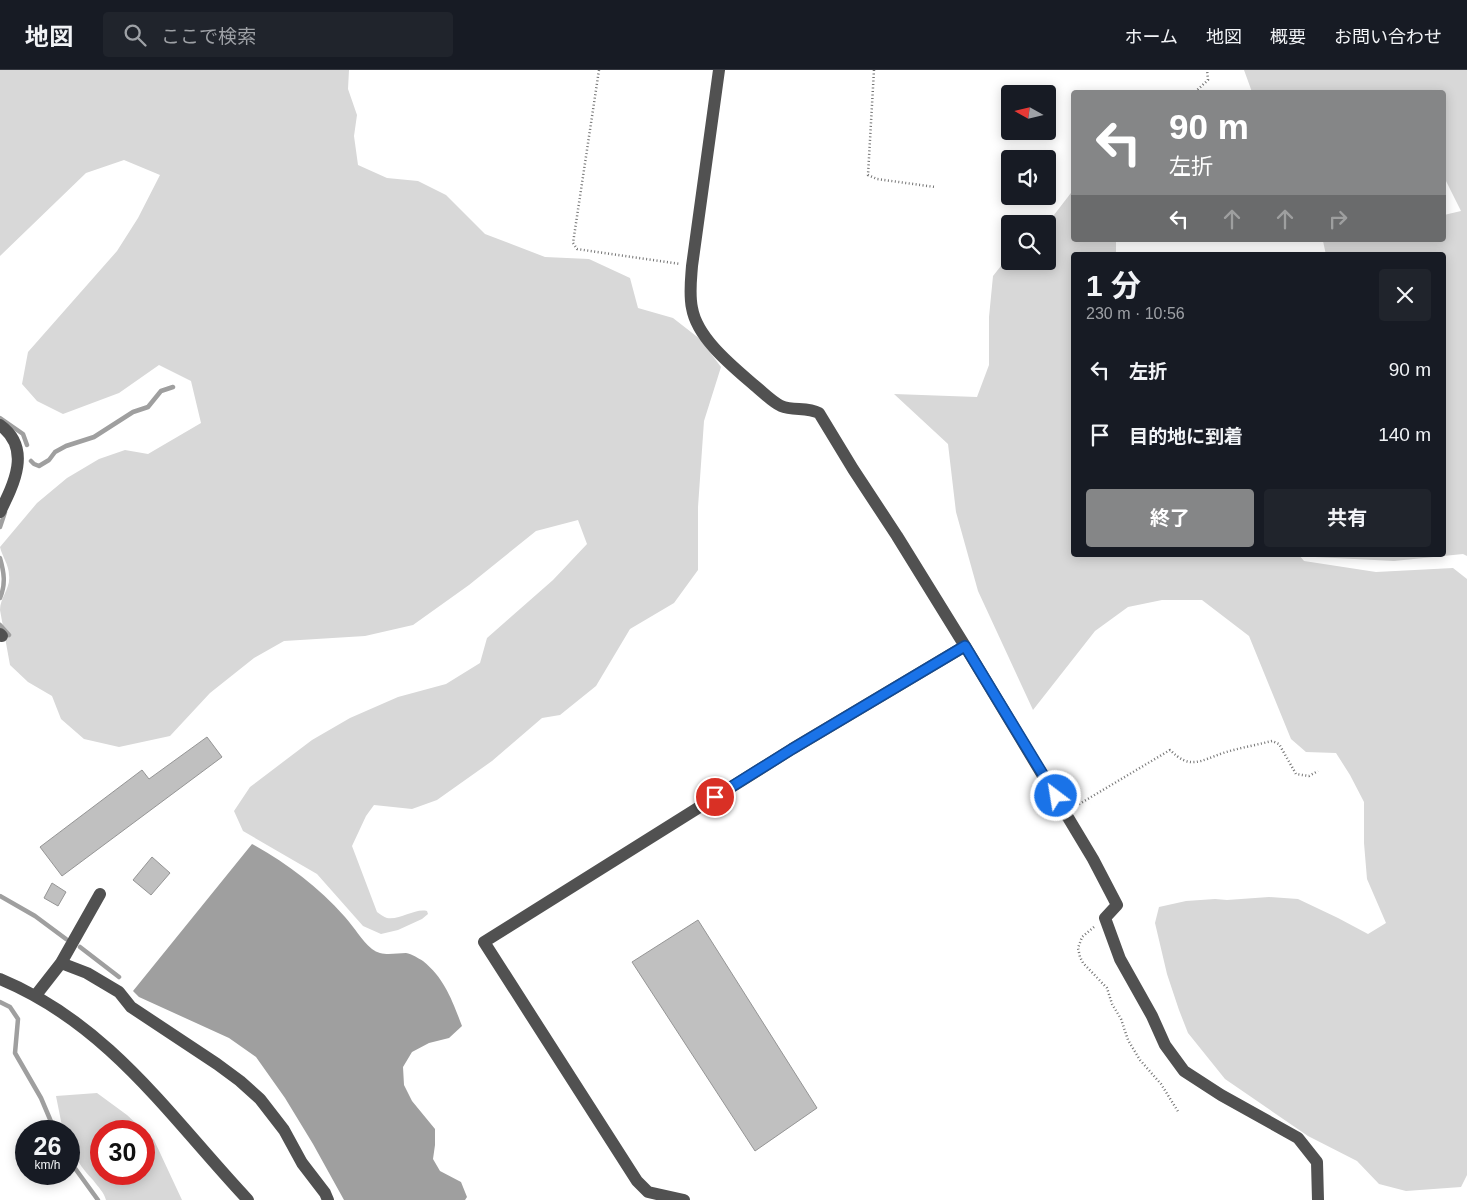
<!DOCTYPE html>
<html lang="ja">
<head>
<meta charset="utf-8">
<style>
	body { margin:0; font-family:Helvetica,"Noto Sans JP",sans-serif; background:#20242c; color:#f1f3f6; height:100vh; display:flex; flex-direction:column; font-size:19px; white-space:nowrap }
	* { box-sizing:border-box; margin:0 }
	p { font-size:16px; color:#9ea1a6 }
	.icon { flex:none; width:28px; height:28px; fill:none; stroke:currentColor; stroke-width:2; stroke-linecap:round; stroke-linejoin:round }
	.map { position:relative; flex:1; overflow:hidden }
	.details { position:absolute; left:1071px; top:182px; width:375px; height:305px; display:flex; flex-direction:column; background:#171b24; border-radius:5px; box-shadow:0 2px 12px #0003 }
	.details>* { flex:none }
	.hud { position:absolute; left:1071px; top:20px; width:375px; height:152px; border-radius:5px; box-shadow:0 2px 12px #0003; background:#858687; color:#fff; overflow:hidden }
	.needle { width:32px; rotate:278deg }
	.fabs { position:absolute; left:1001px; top:15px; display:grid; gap:10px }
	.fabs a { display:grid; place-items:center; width:55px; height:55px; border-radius:5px; background:#171b24; box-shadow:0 2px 12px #0003; font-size:25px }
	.speed { position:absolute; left:15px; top:1050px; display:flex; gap:10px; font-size:25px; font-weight:700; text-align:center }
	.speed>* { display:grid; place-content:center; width:65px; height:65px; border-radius:50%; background:#171b24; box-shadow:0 2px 12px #0003; line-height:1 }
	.speed small { font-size:12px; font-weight:400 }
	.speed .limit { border:8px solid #d22; background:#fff; color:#111 }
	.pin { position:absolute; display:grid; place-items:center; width:42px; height:42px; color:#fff; margin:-21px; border:2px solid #fff; border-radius:50%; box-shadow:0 1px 5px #0007 }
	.me { position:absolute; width:55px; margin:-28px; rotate:329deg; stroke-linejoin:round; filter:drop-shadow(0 0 4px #0008) }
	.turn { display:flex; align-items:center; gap:18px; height:105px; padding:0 15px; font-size:22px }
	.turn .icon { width:65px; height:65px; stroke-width:2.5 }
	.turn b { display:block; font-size:35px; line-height:42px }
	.lanes { display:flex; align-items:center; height:48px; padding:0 15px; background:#0003; justify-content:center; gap:25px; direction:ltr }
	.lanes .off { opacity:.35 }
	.round { display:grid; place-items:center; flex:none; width:52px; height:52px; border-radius:5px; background:#20242c }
	.headline { display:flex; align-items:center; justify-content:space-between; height:85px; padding:0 15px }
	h1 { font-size:30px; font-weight:700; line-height:38px }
	.button { display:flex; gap:10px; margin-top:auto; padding:10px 15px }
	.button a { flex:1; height:58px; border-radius:5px; background:#858687; color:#fff; font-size:20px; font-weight:700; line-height:58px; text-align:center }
	.button a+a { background:#20242c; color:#f1f3f6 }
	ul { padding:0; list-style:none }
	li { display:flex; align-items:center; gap:15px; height:65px; padding:0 15px }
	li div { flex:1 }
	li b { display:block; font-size:19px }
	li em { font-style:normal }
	header { display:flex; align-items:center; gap:30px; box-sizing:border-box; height:70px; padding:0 25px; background:#171b24; border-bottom:1px solid #363941 }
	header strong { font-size:24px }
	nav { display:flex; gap:28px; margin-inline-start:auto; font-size:18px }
	.search { width:350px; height:45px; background:#20242c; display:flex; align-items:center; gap:12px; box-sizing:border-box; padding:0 18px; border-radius:5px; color:#9ea1a6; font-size:19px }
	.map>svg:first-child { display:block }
	.green { fill:#d8d8d8; fill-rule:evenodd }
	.water { fill:#9f9f9f }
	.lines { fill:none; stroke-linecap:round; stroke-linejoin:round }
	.stream { stroke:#9f9f9f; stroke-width:4.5 }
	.building { fill:#c0c0c0; stroke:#959595 }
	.path { stroke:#737373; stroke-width:2.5; stroke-dasharray:1 2.5; stroke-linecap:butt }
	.minor { stroke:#515151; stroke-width:12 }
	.route-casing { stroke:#114b97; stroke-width:12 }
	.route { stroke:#1a73e8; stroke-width:9 }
</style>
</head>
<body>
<header>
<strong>地図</strong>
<div class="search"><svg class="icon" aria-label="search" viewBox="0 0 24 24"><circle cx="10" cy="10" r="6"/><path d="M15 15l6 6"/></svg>ここで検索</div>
<nav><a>ホーム</a><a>地図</a><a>概要</a><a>お問い合わせ</a></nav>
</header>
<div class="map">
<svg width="1467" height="1130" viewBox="0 0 1467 1130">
	<rect width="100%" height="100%" fill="#fff"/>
	<!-- green -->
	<path class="green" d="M0 0H349L348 19 357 45 354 66 358 95 387 108 418 111 446 125 485 164 545 187 589 189 630 208 638 238 673 248 700 269 721 297 704 351 698 437V500L674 533 630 559 596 616 560 645 542 648 492 691 437 730 412 739 374 735 366 746 352 776 377 842C380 844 384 847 387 848 401 850 415 838 427 841L428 844 422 849 398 860 381 864 363 856 317 804 243 761 234 741 250 717 312 670 350 648 398 627 446 614 480 593 487 568 553 510 587 474 578 450 536 461 469 515 413 555 365 566 284 571 254 588 210 623 170 666 119 677 84 669 61 649 52 626 28 612 10 595 0 540C0 527 11 518 9 505 9 495 2 486 0 477L37 433 67 408 99 389 125 380 148 384 201 353 191 311 159 295 119 323 63 344 37 331 22 314 28 282 117 181 138 148 160 105 124 90 86 103 0 186Z
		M1244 0H1467V486L1463 484 1394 491 1315 487 1314 485H1444V185H1326L1323 171 1444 170V145L1461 141 1444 107V22H1252Z
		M1074 119V170H1116V185H1074V485H1299L1304 491 1376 502 1453 498 1467 509V1105L1461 1117 1406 1121 1379 1114 1357 1091 1308 1066 1225 1009 1188 963 1179 940 1167 904 1155 853 1159 837 1186 831 1215 829 1227 830 1269 827 1298 829 1338 848 1368 864 1386 853 1367 809 1364 773V732L1350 705 1336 683 1306 682 1291 669 1249 566 1202 530H1162L1128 537 1095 561 1033 640 978 521 956 442 948 374 894 324 977 327 989 295V247L993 206 1008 187 1010 188V191H1016L1025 195 1028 191H1048L1047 154Z
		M97 1023 127 1045 154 1070 182 1130H106C104 1122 98 1117 93 1110 80 1096 69 1081 69 1061H63L56 1026ZM101 1061H144V1104H101Z"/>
	<!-- water -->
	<path class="water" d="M252 774C288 794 317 816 345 847 355 858 361 870 372 879 382 887 395 883 406 883 412 884 418 888 423 891 445 909 452 930 462 956L449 968 429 973 412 982 403 997 404 1015 412 1031 435 1059V1075L433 1089 440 1101 461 1112 467 1127 465 1130H344L313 1074 285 1028 256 987 229 968 139 927 133 921Z"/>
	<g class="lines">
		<!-- stream -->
		<path class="stream" d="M0 348 23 364 27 375
			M31 391 34 394 39 396 49 390 55 382 66 376 94 367 133 342 148 337 161 321 173 317
			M0 457 5 442
			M0 488C4 502 6 514 0 528
			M0 555 9 565
			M0 826 35 846 66 869
			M80 877 119 907
			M0 932 10 937 18 949 15 983 41 1028 55 1061
			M69 1090 98 1130"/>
	</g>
	<!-- building -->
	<path class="building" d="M207 667 222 687 62 806 40 777 142 700 149 709Z
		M152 787 170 803 151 825 133 810Z
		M52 813 66 822 58 836 44 828Z
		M698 850 817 1038 755 1081 632 892Z"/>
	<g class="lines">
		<!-- path -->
		<path class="path" d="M599 0 573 173 577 179 680 194
			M874 0 868 105 877 109 935 117
			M1195 22 1208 10 1207 0
			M1076 736 1170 680C1190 700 1200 691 1223 683 1239 678 1256 675 1272 671L1279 674 1296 704 1309 706 1318 701
			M1094 857 1082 867 1078 878 1080 887 1083 893 1107 918 1112 934 1121 949 1128 970 1140 990 1161 1014 1179 1043"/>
		<!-- minor -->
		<path class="minor" d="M719 0 692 196C691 210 689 224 692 238 697 268 732 296 754 315 763 322 771 331 781 336 793 341 807 337 819 343L853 399 897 466 965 576 1093 789 1117 835 1105 848 1120 889 1152 946 1165 975 1184 1001 1221 1025 1298 1068 1317 1092 1318 1130
			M0 355C32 378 14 414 0 442
			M0 564 2 566
			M61 893 100 824
			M0 909C109 954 171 1048 248 1130
			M36 925 61 893 87 903 119 922 131 937 217 994 240 1011 260 1029 284 1060 302 1093 325 1123 328 1130
			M684 1130 648 1122 637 1111 484 872 792 679 965 576"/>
	</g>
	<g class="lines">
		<defs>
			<path id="route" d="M715 727 792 679 965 576 1056 726"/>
		</defs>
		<!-- route casing -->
		<use href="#route" class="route-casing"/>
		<!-- route -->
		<use href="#route" class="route"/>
	</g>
</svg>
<div class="fabs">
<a><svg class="needle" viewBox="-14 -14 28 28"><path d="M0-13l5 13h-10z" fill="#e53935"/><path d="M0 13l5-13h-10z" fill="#9ea1a6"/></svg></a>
<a><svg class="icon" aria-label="sound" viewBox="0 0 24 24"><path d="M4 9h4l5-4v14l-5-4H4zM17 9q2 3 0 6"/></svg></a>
<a><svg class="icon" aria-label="search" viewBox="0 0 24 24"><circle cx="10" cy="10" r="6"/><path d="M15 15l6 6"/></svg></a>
</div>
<div class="speed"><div>26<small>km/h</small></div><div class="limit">30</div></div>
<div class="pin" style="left:715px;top:727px;background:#d93025"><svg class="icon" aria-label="arrive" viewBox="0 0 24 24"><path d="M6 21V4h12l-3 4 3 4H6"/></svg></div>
<svg class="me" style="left:1056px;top:726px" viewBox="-20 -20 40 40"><circle r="17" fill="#1a73e8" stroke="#fff" stroke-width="3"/><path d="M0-11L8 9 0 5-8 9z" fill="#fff"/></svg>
<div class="hud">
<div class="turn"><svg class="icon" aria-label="left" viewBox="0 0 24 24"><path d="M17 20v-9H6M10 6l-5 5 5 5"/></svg><div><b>90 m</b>左折</div></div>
<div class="lanes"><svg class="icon" aria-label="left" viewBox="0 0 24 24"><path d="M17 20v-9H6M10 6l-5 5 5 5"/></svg><svg class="icon off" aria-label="ahead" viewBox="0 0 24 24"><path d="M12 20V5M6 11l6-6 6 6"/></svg><svg class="icon off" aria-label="ahead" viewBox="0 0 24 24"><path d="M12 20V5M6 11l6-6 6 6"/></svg><svg class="icon off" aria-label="right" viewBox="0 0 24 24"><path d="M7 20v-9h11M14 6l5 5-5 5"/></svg></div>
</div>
<section class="details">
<div class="headline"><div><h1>1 分</h1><p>230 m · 10:56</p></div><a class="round"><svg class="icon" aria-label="close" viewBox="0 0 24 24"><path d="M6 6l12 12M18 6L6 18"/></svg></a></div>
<ul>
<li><svg class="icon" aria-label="left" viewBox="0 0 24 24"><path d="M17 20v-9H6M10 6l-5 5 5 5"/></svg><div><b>左折</b></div><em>90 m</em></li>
<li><svg class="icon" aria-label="arrive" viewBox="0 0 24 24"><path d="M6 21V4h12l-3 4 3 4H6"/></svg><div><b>目的地に到着</b></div><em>140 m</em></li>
</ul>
<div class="button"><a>終了</a><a>共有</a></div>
</section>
</div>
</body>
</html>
